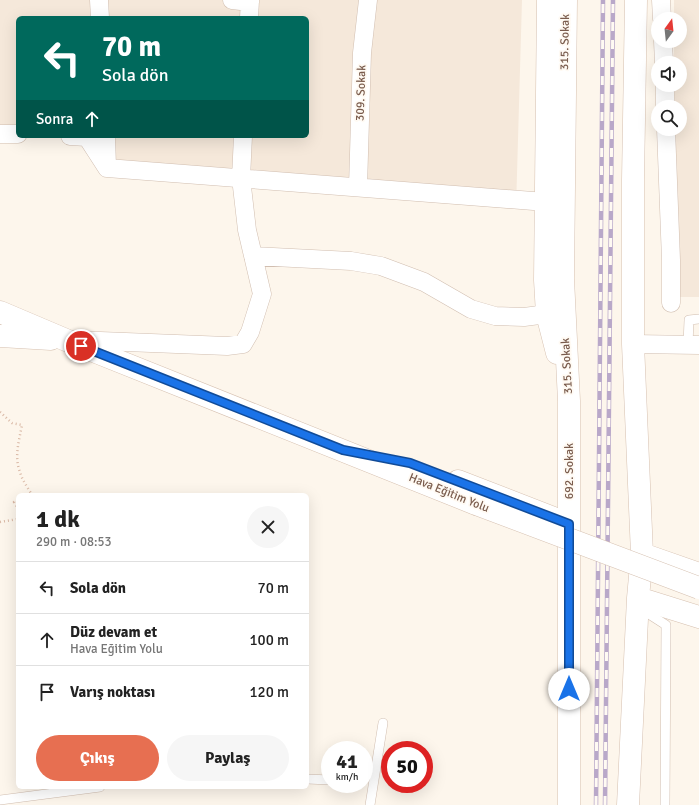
<!DOCTYPE html>
<html lang="tr">
<head>
<meta charset="utf-8">
<style>
	body { margin:0; font-family:Signika,sans-serif; background:#f6f6f6; color:#222; height:100vh; display:flex; flex-direction:column; font-size:15px; white-space:nowrap }
	* { box-sizing:border-box; margin:0 }
	p { font-size:13px; color:#767676 }
	.icon { flex:none; width:22px; height:22px; fill:none; stroke:currentColor; stroke-width:2; stroke-linecap:round; stroke-linejoin:round }
	.map { position:relative; flex:1; overflow:hidden }
	.details { position:absolute; left:16px; top:493px; width:293px; height:296px; display:flex; flex-direction:column; background:#fff; border-radius:6px; box-shadow:0 4px 16px #0002 }
	.details>* { flex:none }
	.top-card { position:absolute; left:16px; top:16px; width:293px; height:122px; border-radius:6px; box-shadow:0 4px 16px #0002; background:#00695c; color:#fff; overflow:hidden }
	.needle { width:26px; rotate:15deg }
	.buttons { position:absolute; left:651px; top:12px; display:grid; gap:8px }
	.buttons a { display:grid; place-items:center; width:36px; height:36px; border-radius:50%; background:#fff; box-shadow:0 4px 16px #0002; font-size:20px }
	.speed { position:absolute; left:321px; top:741px; display:flex; gap:8px; font-size:20px; font-weight:700; text-align:center }
	.speed>* { display:grid; place-content:center; width:52px; height:52px; border-radius:50%; background:#fff; box-shadow:0 4px 16px #0002; line-height:1 }
	.speed small { font-size:10px; font-weight:400 }
	.speed .limit { border:6px solid #d22; background:#fff; color:#111 }
	.pin { position:absolute; display:grid; place-items:center; width:34px; height:34px; color:#fff; margin:-17px; border:2px solid #fff; border-radius:50%; box-shadow:0 1px 4px #0007 }
	.me { position:absolute; width:44px; margin:-22px; rotate:0deg; stroke-linejoin:round; filter:drop-shadow(0 0 3px #0008) }
	.turn { display:flex; align-items:center; gap:14px; height:84px; padding:0 20px; font-size:18px }
	.turn .icon { width:52px; height:52px; stroke-width:2.5 }
	.turn b { display:block; font-size:28px; line-height:34px }
	.then { display:flex; align-items:center; height:38px; padding:0 20px; background:#0003; gap:8px; font-size:15px }
	.round { display:grid; place-items:center; flex:none; width:42px; height:42px; border-radius:21px; background:#f6f6f6 }
	.head { display:flex; align-items:center; justify-content:space-between; height:68px; padding:0 20px }
	h1 { font-size:24px; font-weight:800; line-height:30px }
	.button { display:flex; gap:8px; margin-top:auto; padding:8px 20px }
	.button a { flex:1; height:46px; border-radius:24px; background:#e76f51; color:#fff; font-size:16px; font-weight:800; line-height:46px; text-align:center }
	.button a+a { background:#f6f6f6; color:#222 }
	ul { padding:0; list-style:none }
	li { display:flex; align-items:center; gap:12px; height:52px; padding:0 20px; border-top:1px solid #e0e0e0 }
	li div { flex:1 }
	li b { display:block; font-size:15px }
	li em { font-style:normal }
	.map>svg:first-child { display:block }
	.residential { fill:#f5e8da }
	.lines { fill:none; stroke-linecap:round; stroke-linejoin:round }
	.lane-casing { stroke:#d1beb0; stroke-width:10 }
	.street-casing { stroke:#d1beb0; stroke-width:19 }
	.secondary-casing { stroke:#d6c0b0; stroke-width:23 }
	.path { stroke:#d9b8a5; stroke-width:2.5; stroke-dasharray:1 3; stroke-linecap:butt }
	.lane { stroke:#fff; stroke-width:9 }
	.street { stroke:#fff; stroke-width:18 }
	.secondary { stroke:#fff; stroke-width:22 }
	.rail-casing { stroke:#b9a8c9; stroke-width:4.5 }
	.rail { stroke:#fffaf3; stroke-width:3; stroke-dasharray:9; stroke-linecap:butt }
	.secondary-bridge-casing { stroke:#d6c0b0; stroke-width:23; stroke-linecap:butt }
	.secondary-bridge { stroke:#fff; stroke-width:22 }
	.route-casing { stroke:#114b97; stroke-width:10 }
	.route { stroke:#1a73e8; stroke-width:7 }
	.labels { text-anchor:middle; dominant-baseline:central; stroke-width:3.5; stroke-linejoin:round; paint-order:stroke }
	.street-label { font-size:12px; fill:#7a5c4d; stroke:#fffaf3 }
</style>
</head>
<body>
<div class="map">
<svg width="699" height="805" viewBox="0 0 699 805">
	<rect width="100%" height="100%" fill="#fdf6ec"/>
	<!-- residential -->
	<path class="residential" d="M0 0H522L516 209 118 177 99 136H307V18H18V127H0Z
		M674 0H699V297H677L675 129H680V107H675V85H680V63H674V41H680V19H674Z"/>
	<g class="lines">
		<defs>
			<path id="lane" d="M688 345 689 320 699 319
				M638 607 666 625 665 805
				M307 779 330 780
				M0 800 100 787
				M370 805 383 723"/>
			<path id="street" d="M99 0 100 18
				M232 0 250 2
				M661 0 662 19
				M249 18 250 0
				M663 41 664 63
				M665 85V107
				M666 129 671 260V303
				M0 134H18
				M70 136 87 137 107 168 546 202
				M106 136 107 167
				M358 187 362 53 368 0
				M253 256 351 261 381 266 424 282 471 309 495 316 524 317 547 314
				M75 340 227 346 243 344 250 332 262 294 247 230 241 178 243 136
				M633 344 699 345"/>
			<path id="secondary" d="M548 0 545 280 547 314 557 353
				M566 0 563 279 569 401V805
				M0 312 66 340 476 504
				M0 336 51 339
				M458 481 569 524
				M642 554 699 574
				M638 598 699 617
				M628 805 638 598 642 554 633 344V180L636 0"/>
		</defs>
		<!-- lane casing -->
		<use href="#lane" class="lane-casing"/>
		<!-- street casing -->
		<use href="#street" class="street-casing"/>
		<!-- secondary casing -->
		<use href="#secondary" class="secondary-casing"/>
		<!-- path -->
		<path class="path" d="M0 412 12 423 22 425C19 441 14 457 20 472 22 480 28 488 32 495
			M18 501 14 502 18 509
			M0 522 18 519"/>
		<!-- lane -->
		<use href="#lane" class="lane"/>
		<!-- street -->
		<use href="#street" class="street"/>
		<!-- secondary -->
		<use href="#secondary" class="secondary"/>
		<defs>
			<path id="rail" d="M596 805 603 0
				M605 805 613 0"/>
		</defs>
		<!-- rail casing -->
		<use href="#rail" class="rail-casing"/>
		<!-- rail -->
		<use href="#rail" class="rail"/>
		<defs>
			<path id="secondary-bridge" d="M476 504 699 588"/>
		</defs>
		<!-- secondary-bridge casing -->
		<use href="#secondary-bridge" class="secondary-bridge-casing"/>
		<!-- secondary-bridge -->
		<use href="#secondary-bridge" class="secondary-bridge"/>
	</g>
	<g class="lines">
		<defs>
			<path id="route" d="M81 346 343 450 410 463 569 524V689"/>
		</defs>
		<!-- route casing -->
		<use href="#route" class="route-casing"/>
		<!-- route -->
		<use href="#route" class="route"/>
	</g>
	<g class="labels">
		<!-- street labels -->
		<g class="street-label">
			<text transform="translate(565 42) rotate(-89)">315. Sokak</text>
			<text transform="translate(361 93) rotate(-88)">309. Sokak</text>
			<text transform="translate(567 366) rotate(-93)">315. Sokak</text>
			<text transform="translate(569 471) rotate(-90)">692. Sokak</text>
			<text transform="translate(449 493) rotate(22)">Hava Eğitim Yolu</text>
		</g>
	</g>
</svg>
<div class="buttons">
<a><svg class="needle" viewBox="-14 -14 28 28"><path d="M0-13l5 13h-10z" fill="#e53935"/><path d="M0 13l5-13h-10z" fill="#767676"/></svg></a>
<a><svg class="icon" aria-label="sound" viewBox="0 0 24 24"><path d="M4 9h4l5-4v14l-5-4H4zM17 9q2 3 0 6"/></svg></a>
<a><svg class="icon" aria-label="search" viewBox="0 0 24 24"><circle cx="10" cy="10" r="6"/><path d="M15 15l6 6"/></svg></a>
</div>
<div class="speed"><div>41<small>km/h</small></div><div class="limit">50</div></div>
<div class="pin" style="left:81px;top:346px;background:#d93025"><svg class="icon" aria-label="arrive" viewBox="0 0 24 24"><path d="M6 21V4h12l-3 4 3 4H6"/></svg></div>
<svg class="me" style="left:569px;top:689px" viewBox="-20 -20 40 40"><circle r="19" fill="#fff"/><path d="M0-13L10 11 0 6-10 11z" fill="#1a73e8"/></svg>
<div class="top-card">
<div class="turn"><svg class="icon" aria-label="left" viewBox="0 0 24 24"><path d="M17 20v-9H6M10 6l-5 5 5 5"/></svg><div><b>70 m</b>Sola dön</div></div>
<div class="then">Sonra<svg class="icon" aria-label="ahead" viewBox="0 0 24 24"><path d="M12 20V5M6 11l6-6 6 6"/></svg></div>
</div>
<section class="details">
<div class="head"><div><h1>1 dk</h1><p>290 m · 08:53</p></div><a class="round"><svg class="icon" aria-label="close" viewBox="0 0 24 24"><path d="M6 6l12 12M18 6L6 18"/></svg></a></div>
<ul>
<li><svg class="icon" aria-label="left" viewBox="0 0 24 24"><path d="M17 20v-9H6M10 6l-5 5 5 5"/></svg><div><b>Sola dön</b></div><em>70 m</em></li>
<li><svg class="icon" aria-label="ahead" viewBox="0 0 24 24"><path d="M12 20V5M6 11l6-6 6 6"/></svg><div><b>Düz devam et</b><p>Hava Eğitim Yolu</p></div><em>100 m</em></li>
<li><svg class="icon" aria-label="arrive" viewBox="0 0 24 24"><path d="M6 21V4h12l-3 4 3 4H6"/></svg><div><b>Varış noktası</b></div><em>120 m</em></li>
</ul>
<div class="button"><a>Çıkış</a><a>Paylaş</a></div>
</section>
</div>
</body>
</html>
